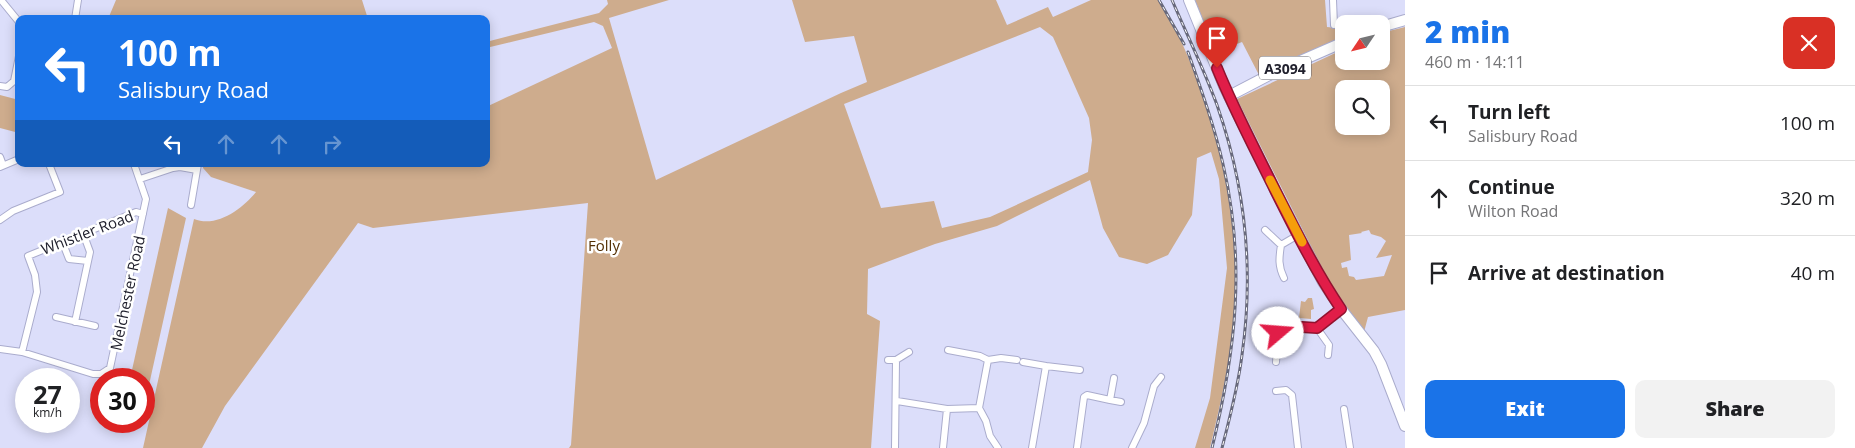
<!DOCTYPE html>
<html lang="en">
<head>
<meta charset="utf-8">
<style>
	body { margin:0; font-family:"Open Sans",sans-serif; background:#f2f2f2; color:#202124; height:100vh; display:flex; flex-direction:column; font-size:19px; white-space:nowrap }
	* { box-sizing:border-box; margin:0 }
	p { font-size:16px; color:#757577 }
	.icon { flex:none; width:28px; height:28px; fill:none; stroke:currentColor; stroke-width:2; stroke-linecap:round; stroke-linejoin:round }
	.map { position:relative; flex:1; overflow:hidden }
	.side { display:flex; flex-direction:column; background:#fff; width:450px }
	.side>* { flex:none }
	.banner { position:absolute; left:15px; top:15px; width:475px; height:152px; border-radius:10px; box-shadow:0 2px 12px #0003; background:#1a73e8; color:#fff; overflow:hidden }
	.needle { width:32px; rotate:235deg }
	.fabs { position:absolute; left:1335px; top:15px; display:grid; gap:10px }
	.fabs a { display:grid; place-items:center; width:55px; height:55px; border-radius:10px; background:#fff; box-shadow:0 2px 12px #0003; font-size:25px }
	.speed { position:absolute; left:15px; top:368px; display:flex; gap:10px; font-size:25px; font-weight:700; text-align:center }
	.speed>* { display:grid; place-content:center; width:65px; height:65px; border-radius:50%; background:#fff; box-shadow:0 2px 12px #0003; line-height:1 }
	.speed small { font-size:12px; font-weight:400 }
	.speed .limit { border:8px solid #d22; background:#fff; color:#111 }
	.pin { position:absolute; display:grid; place-items:center; width:42px; height:42px; color:#fff; margin:-51px -21px; border-radius:50% 50% 50% 0; rotate:-45deg; box-shadow:0 0 5px #0007 }
	.pin .icon { rotate:45deg }
	.me { position:absolute; width:55px; margin:-28px; rotate:72deg; stroke-linejoin:round; filter:drop-shadow(0 0 4px #0008) }
	.turn { display:flex; align-items:center; gap:18px; height:105px; padding:0 20px; font-size:22px }
	.turn .icon { width:65px; height:65px; stroke-width:2.5 }
	.turn b { display:block; font-size:35px; line-height:42px }
	.lanes { display:flex; align-items:center; height:48px; padding:0 20px; background:#0003; justify-content:center; gap:25px; direction:ltr }
	.lanes .off { opacity:.35 }
	.round { display:grid; place-items:center; flex:none; width:52px; height:52px; border-radius:10px; background:#f2f2f2 }
	.summary { display:flex; align-items:center; justify-content:space-between; height:85px; padding:0 20px }
	h1 { font-size:30px; font-weight:800; line-height:38px; color:#1a73e8 }
	.button { display:flex; gap:10px; margin-top:auto; padding:10px 20px }
	.button a { flex:1; height:58px; border-radius:10px; background:#1a73e8; color:#fff; font-size:20px; font-weight:800; line-height:58px; text-align:center }
	.button a+a { background:#f2f2f2; color:#202124 }
	ul { padding:0; list-style:none }
	li { display:flex; align-items:center; gap:15px; height:75px; padding:0 20px; border-top:1px solid #e0e0e0 }
	li div { flex:1 }
	li b { display:block; font-size:19px }
	li em { font-style:normal }
	main { display:flex; flex:1; min-height:0 }
	.map>svg:first-child { display:block }
	.green { fill:#ceac8d; fill-rule:evenodd }
	.lines { fill:none; stroke-linecap:round; stroke-linejoin:round }
	.minor-casing { stroke:#aaaccd; stroke-width:8 }
	.primary-casing { stroke:#aaaccd; stroke-width:12 }
	.trunk-casing { stroke:#aaaccd; stroke-width:12 }
	.minor { stroke:#fff; stroke-width:6 }
	.primary { stroke:#fff; stroke-width:10 }
	.trunk { stroke:#fff; stroke-width:10 }
	.rail-casing { stroke:#68697b; stroke-width:3 }
	.rail { stroke:#fff; stroke-width:1; stroke-dasharray:4; stroke-linecap:butt }
	.route-casing { stroke:#92132f; stroke-width:12 }
	.route { stroke:#e11d48; stroke-width:9 }
	.slow { stroke:#f59e0b; stroke-width:9 }
	.labels { text-anchor:middle; dominant-baseline:central; stroke-width:5; stroke-linejoin:round; paint-order:stroke }
	.shield { fill:#fff; stroke:#63636c; stroke-width:1 }
	.shield-label { font-size:14px; font-weight:bold; fill:#20202d }
	.street-label { font-size:15px; fill:#20202d; stroke:#fff }
	.park-label { font-size:15px; fill:#543005; stroke:#fff }
</style>
</head>
<body>
<main>
<div class="map">
<svg width="1405" height="448" viewBox="0 0 1405 448">
	<rect width="100%" height="100%" fill="#dcdefa"/>
	<!-- green -->
	<path class="green" d="M116 0H362L368 19H108Z
		M607 0H669L609 18 656 180 841 93 867 82 854 36 805 42 792 0H996L1007 25 1048 7 1053 17 1091 0H1158C1166 14 1175 28 1182 43 1221 131 1244 236 1233 332 1228 371 1219 410 1210 448H1195L1210 398 1227 268 1219 179 1211 152 1197 158 1192 215 1168 255 1147 264 1119 257 1103 228 1090 180 997 226 935 244 868 269 867 314 880 321 871 448H569L571 445 588 203 373 228 358 223 225 406 202 448H143L194 219C217 228 242 209 256 192L211 177 203 168V164H486V107L612 48 603 26 594 22 486 48V42L599 13 608 4ZM1040 27 1053 37 1089 118 1092 140 1088 172 990 217 942 228 934 201 881 208 844 104Z
		M1195 0H1325L1327 27 1336 28V42L1259 75 1242 42 1216 52Z
		M1405 27V310L1368 317 1364 332 1332 288 1237 99 1344 49V61H1381V33ZM1344 89H1381V126H1344ZM1369 230 1371 234 1381 237 1386 241 1376 258 1392 255 1384 276 1356 280 1354 277 1349 276 1347 267 1342 268 1341 263 1351 260 1349 235 1362 233 1361 232Z
		M0 95 19 100V133L0 128Z
		M168 208 186 218 145 403 144 379H130Z
		M1308 298H1312L1314 309 1311 310V319L1299 318 1301 301 1305 302Z"/>
	<g class="lines">
		<defs>
			<path id="minor" d="M1 0 19 22
				M1333 0 1334 25
				M75 19 78 0
				M0 86 7 87 14 81 19 56
				M0 157 3 165
				M0 167 19 159
				M140 179 173 168 180 167 197 170
				M191 205 198 164
				M0 220 13 211 60 192 49 164
				M1265 230 1281 245
				M62 241 69 259 88 261
				M1284 278C1278 266 1279 258 1281 245L1298 235
				M56 317 95 326
				M75 322 90 252 83 233
				M1317 328 1329 345 1328 355
				M0 349 22 352 93 374H101L110 368 146 199 134 164
				M948 350 980 356 988 360
				M22 352 37 292 35 275 28 256 136 212 143 214
				M888 360H896
				M1023 362 1046 366 1032 448
				M1276 362 1279 328 1286 326 1317 328 1341 309
				M1046 366 1080 370
				M1276 391 1286 390 1292 395 1298 448
				M1110 400 1121 402
				M897 401 947 409 979 408
				M1344 409 1350 448
				M895 448 896 360 909 352
				M943 448 947 409
				M998 448 990 436 986 421 979 408 988 360 1001 358 1017 360
				M1077 448 1084 397 1087 395 1110 400 1114 378
				M1132 448 1144 423 1154 386 1161 377"/>
			<path id="primary" d="M1381 27 1405 20
				M1229 96 1275 72 1344 42"/>
			<path id="trunk" d="M1189 0 1224 86 1271 182 1323 282 1341 309 1374 351 1381 364 1405 426"/>
		</defs>
		<!-- minor casing -->
		<use href="#minor" class="minor-casing"/>
		<!-- primary casing -->
		<use href="#primary" class="primary-casing"/>
		<!-- trunk casing -->
		<use href="#trunk" class="trunk-casing"/>
		<!-- minor -->
		<use href="#minor" class="minor"/>
		<!-- primary -->
		<use href="#primary" class="primary"/>
		<!-- trunk -->
		<use href="#trunk" class="trunk"/>
		<defs>
			<path id="rail" d="M1159 0 1184 44
				M1172 0C1187 35 1204 69 1217 105 1245 185 1254 271 1242 355 1238 387 1230 417 1222 448
				M1188 52C1201 89 1214 125 1223 164 1246 263 1236 350 1212 448"/>
		</defs>
		<!-- rail casing -->
		<use href="#rail" class="rail-casing"/>
		<!-- rail -->
		<use href="#rail" class="rail"/>
	</g>
	<g class="lines">
		<defs>
			<path id="route" d="M1217 68C1234 110 1256 151 1276 192 1296 232 1316 272 1341 309L1317 328 1286 326 1280 328 1278 333"/>
		</defs>
		<!-- route casing -->
		<use href="#route" class="route-casing"/>
		<!-- route -->
		<use href="#route" class="route"/>
		<!-- slow -->
		<path class="slow" d="M1270 180 1302 242"/>
	</g>
	<g class="labels">
		<!-- shield labels -->
		<rect class="shield" x="1259" y="56.5" width="52" height="23" rx="4"/>
		<g class="shield-label">
			<text x="1285" y="68">A3094</text>
		</g>
		<!-- street labels -->
		<g class="street-label">
			<text transform="translate(87 232) rotate(-21)">Whistler Road</text>
			<text transform="translate(127 293) rotate(-78)">Melchester Road</text>
		</g>
		<!-- park labels -->
		<g class="park-label">
			<text x="604" y="245">Folly</text>
		</g>
	</g>
</svg>
<div class="fabs">
<a><svg class="needle" viewBox="-14 -14 28 28"><path d="M0-13l5 13h-10z" fill="#e53935"/><path d="M0 13l5-13h-10z" fill="#757577"/></svg></a>
<a><svg class="icon" aria-label="search" viewBox="0 0 24 24"><circle cx="10" cy="10" r="6"/><path d="M15 15l6 6"/></svg></a>
</div>
<div class="speed"><div>27<small>km/h</small></div><div class="limit">30</div></div>
<div class="pin" style="left:1217px;top:68px;background:#d93025"><svg class="icon" aria-label="arrive" viewBox="0 0 24 24"><path d="M6 21V4h12l-3 4 3 4H6"/></svg></div>
<svg class="me" style="left:1278px;top:333px" viewBox="-20 -20 40 40"><circle r="19" fill="#fff"/><path d="M0-13L10 11 0 6-10 11z" fill="#e11d48"/></svg>
<div class="banner">
<div class="turn"><svg class="icon" aria-label="left" viewBox="0 0 24 24"><path d="M17 20v-9H6M10 6l-5 5 5 5"/></svg><div><b>100 m</b>Salisbury Road</div></div>
<div class="lanes"><svg class="icon" aria-label="left" viewBox="0 0 24 24"><path d="M17 20v-9H6M10 6l-5 5 5 5"/></svg><svg class="icon off" aria-label="ahead" viewBox="0 0 24 24"><path d="M12 20V5M6 11l6-6 6 6"/></svg><svg class="icon off" aria-label="ahead" viewBox="0 0 24 24"><path d="M12 20V5M6 11l6-6 6 6"/></svg><svg class="icon off" aria-label="right" viewBox="0 0 24 24"><path d="M7 20v-9h11M14 6l5 5-5 5"/></svg></div>
</div>
</div>
<section class="side">
<div class="summary"><div><h1>2 min</h1><p>460 m · 14:11</p></div><a class="round" style="background:#d93025;color:#fff"><svg class="icon" aria-label="close" viewBox="0 0 24 24"><path d="M6 6l12 12M18 6L6 18"/></svg></a></div>
<ul>
<li><svg class="icon" aria-label="left" viewBox="0 0 24 24"><path d="M17 20v-9H6M10 6l-5 5 5 5"/></svg><div><b>Turn left</b><p>Salisbury Road</p></div><em>100 m</em></li>
<li><svg class="icon" aria-label="ahead" viewBox="0 0 24 24"><path d="M12 20V5M6 11l6-6 6 6"/></svg><div><b>Continue</b><p>Wilton Road</p></div><em>320 m</em></li>
<li><svg class="icon" aria-label="arrive" viewBox="0 0 24 24"><path d="M6 21V4h12l-3 4 3 4H6"/></svg><div><b>Arrive at destination</b></div><em>40 m</em></li>
</ul>
<div class="button"><a>Exit</a><a>Share</a></div>
</section>
</main>
</body>
</html>
